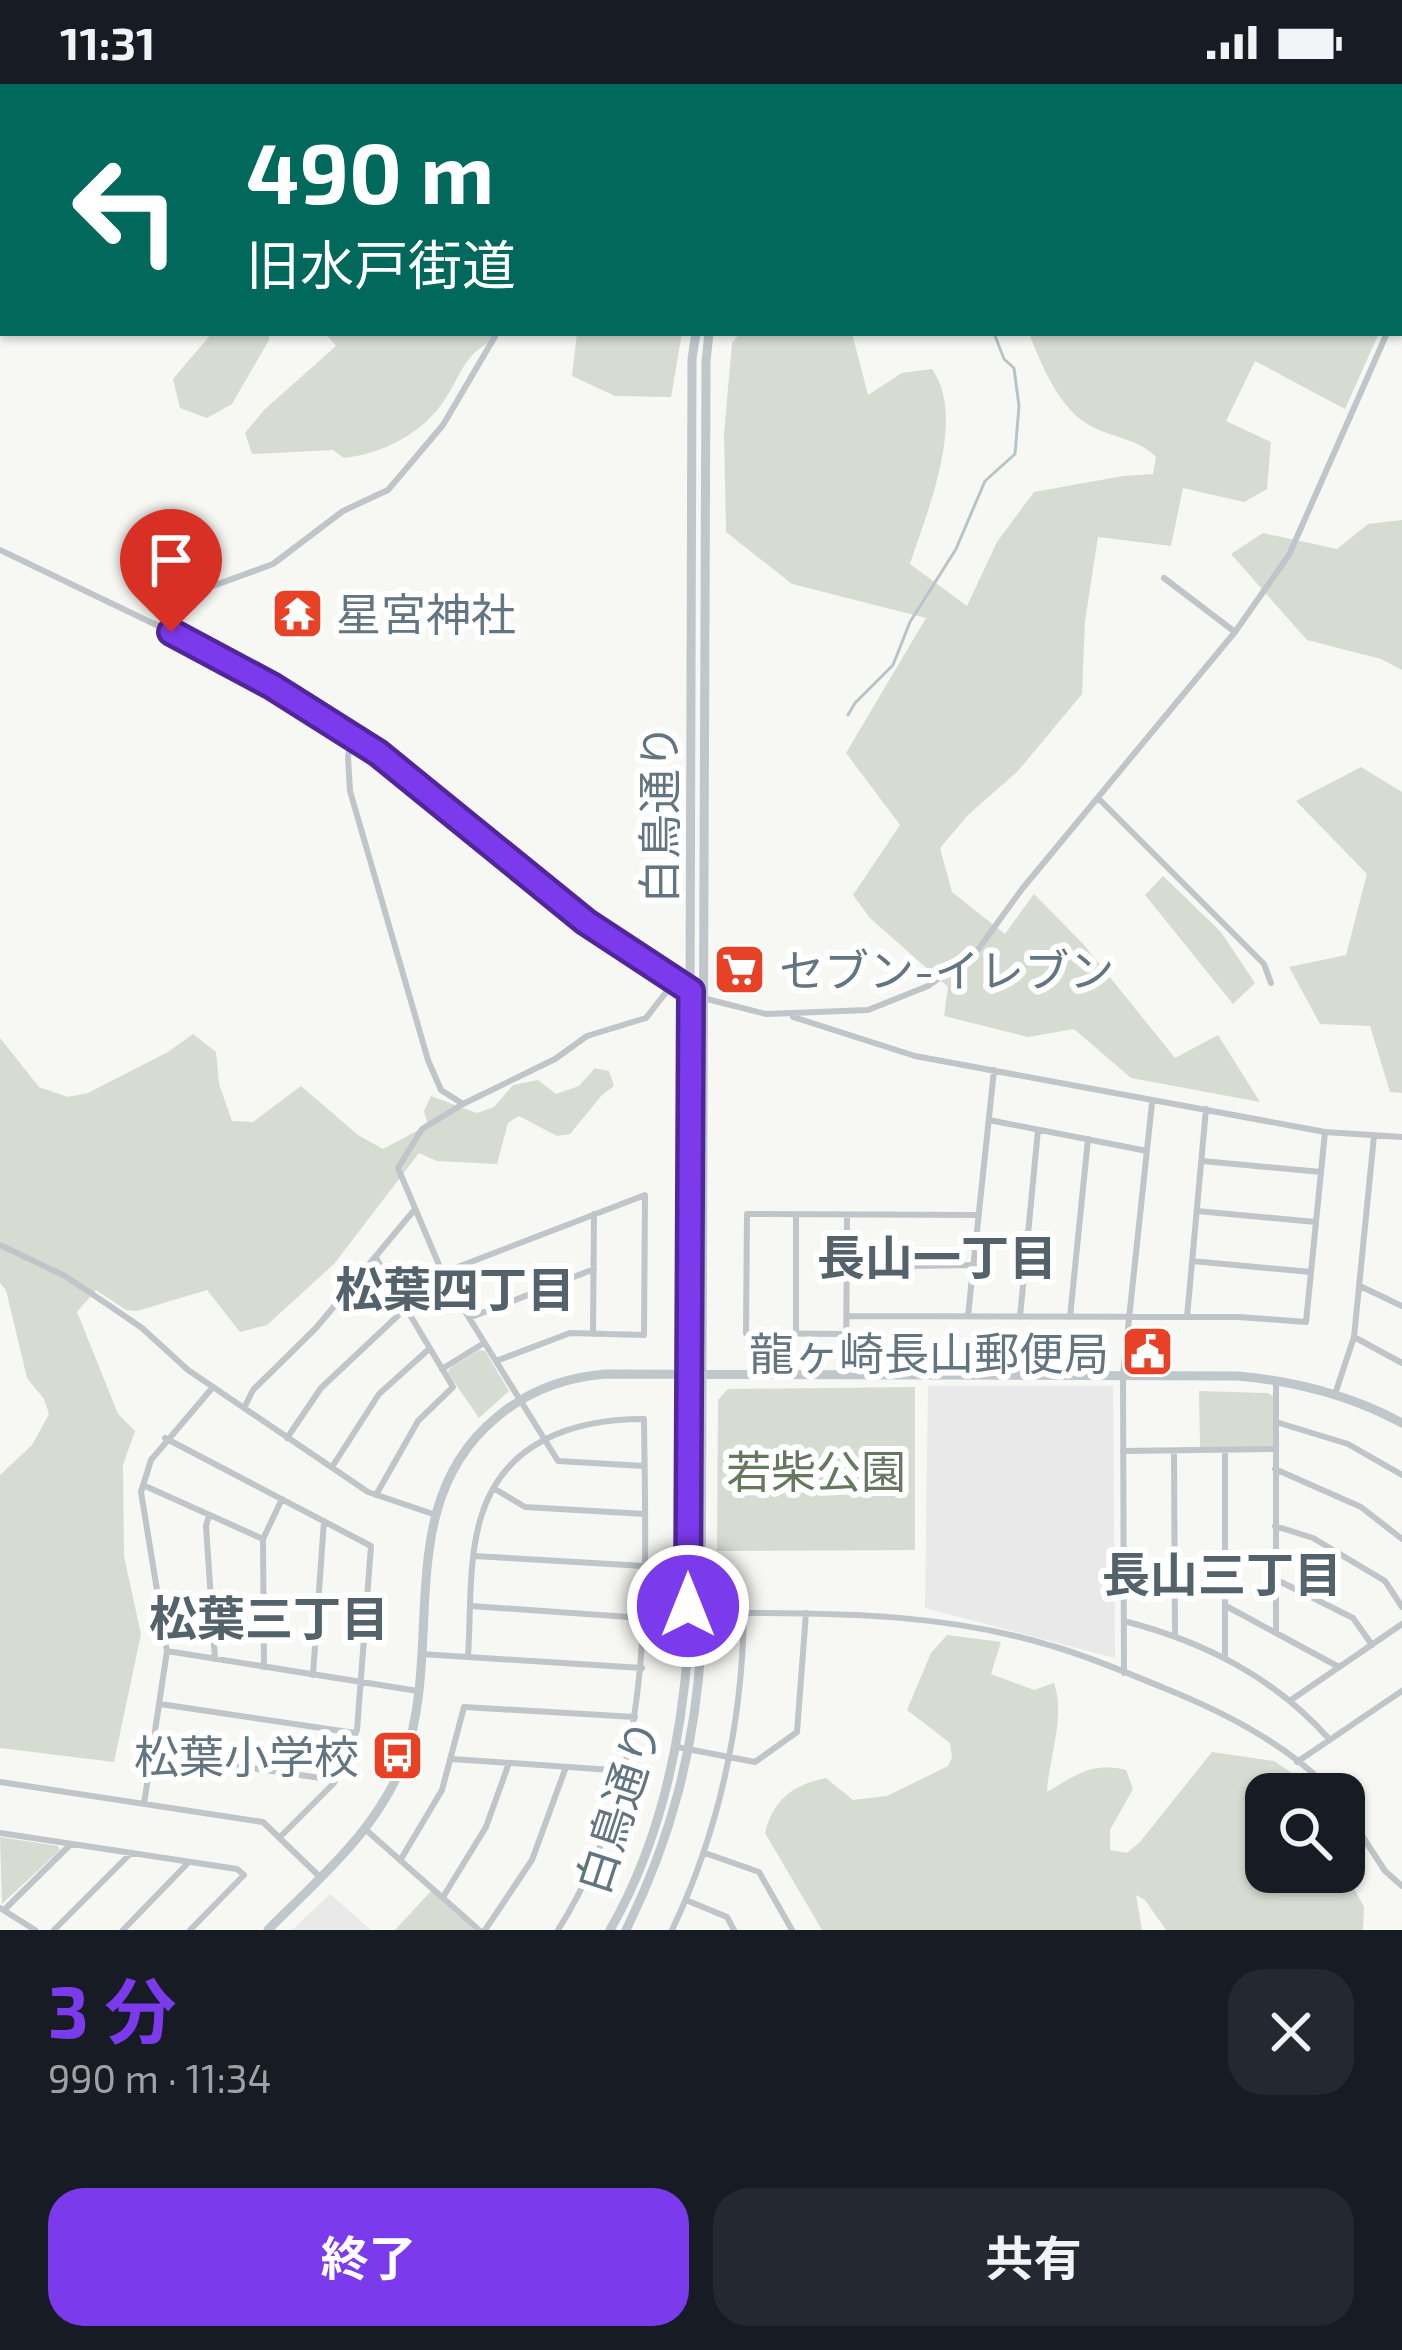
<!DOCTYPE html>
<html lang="ja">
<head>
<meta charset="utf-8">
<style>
	body { margin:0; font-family:"Exo 2","Noto Sans JP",sans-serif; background:#242831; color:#f1f3f6; height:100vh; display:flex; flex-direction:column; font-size:45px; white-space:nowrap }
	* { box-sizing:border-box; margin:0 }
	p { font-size:39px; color:#9ea1a6 }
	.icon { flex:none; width:66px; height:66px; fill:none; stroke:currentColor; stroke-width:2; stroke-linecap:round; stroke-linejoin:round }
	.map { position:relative; height:1846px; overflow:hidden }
	.drawer { display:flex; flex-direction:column; background:#171b24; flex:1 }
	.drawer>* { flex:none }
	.top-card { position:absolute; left:0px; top:0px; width:1404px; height:252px; box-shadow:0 3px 9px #0004; background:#00695c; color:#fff; overflow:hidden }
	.fabs { position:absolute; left:1245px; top:1689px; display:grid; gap:24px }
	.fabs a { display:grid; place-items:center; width:120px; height:120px; border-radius:24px; background:#171b24; box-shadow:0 3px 9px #0004; font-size:60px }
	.pin { position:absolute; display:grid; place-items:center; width:102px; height:102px; color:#fff; margin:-123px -51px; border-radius:50% 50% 50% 0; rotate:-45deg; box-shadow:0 0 12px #0007 }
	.pin .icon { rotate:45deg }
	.me { position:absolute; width:132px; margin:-66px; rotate:0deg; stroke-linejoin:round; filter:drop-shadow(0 0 9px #0008) }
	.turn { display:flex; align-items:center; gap:42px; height:252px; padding:0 48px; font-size:54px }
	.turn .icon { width:156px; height:156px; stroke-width:2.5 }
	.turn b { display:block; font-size:84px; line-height:102px }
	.round { display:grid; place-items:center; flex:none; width:126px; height:126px; border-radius:36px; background:#242831 }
	.summary { display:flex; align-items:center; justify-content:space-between; height:204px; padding:0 48px }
	h1 { font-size:72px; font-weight:700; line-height:90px; color:#7c3aed }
	.action { display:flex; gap:24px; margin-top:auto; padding:24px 48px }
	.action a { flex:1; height:138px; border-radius:36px; background:#7c3aed; color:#fff; font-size:48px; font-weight:700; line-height:138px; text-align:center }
	.action a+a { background:#242831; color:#f1f3f6 }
	.status { display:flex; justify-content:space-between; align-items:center; height:84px; padding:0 60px; background:#171b24; direction:ltr }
	.status svg { height:33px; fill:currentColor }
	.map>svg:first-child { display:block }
	.built { fill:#e8e9e8 }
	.green { fill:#d7dcd3 }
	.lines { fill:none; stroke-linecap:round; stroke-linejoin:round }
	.stream { stroke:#b7c5c8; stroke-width:3 }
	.street { stroke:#c0c5c9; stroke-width:6 }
	.secondary { stroke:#bfc7cb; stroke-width:9 }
	.route-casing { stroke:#51269a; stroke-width:30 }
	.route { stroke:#7c3aed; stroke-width:21 }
	.labels { text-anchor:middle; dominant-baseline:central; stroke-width:12; stroke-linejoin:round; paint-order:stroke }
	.poi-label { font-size:45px; fill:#627580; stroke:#fff; text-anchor:start }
	.street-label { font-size:45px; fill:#627580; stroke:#fff }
	.park-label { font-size:45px; fill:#677861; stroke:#fff }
	.neighbourhood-label { font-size:48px; font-weight:bold; fill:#54636b; stroke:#fff }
</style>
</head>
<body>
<div class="status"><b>11:31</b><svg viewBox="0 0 49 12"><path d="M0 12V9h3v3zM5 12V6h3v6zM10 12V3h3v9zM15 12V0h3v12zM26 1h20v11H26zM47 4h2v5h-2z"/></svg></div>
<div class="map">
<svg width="1402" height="1846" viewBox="0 0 1402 1846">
	<rect width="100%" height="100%" fill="#f7f7f4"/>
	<!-- built -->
	<path class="built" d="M928 1302H1113L1115 1574 925 1524Z
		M330 1810 371 1846H292Z"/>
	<!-- green -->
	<path class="green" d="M212 249H269V256L232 320 207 334 180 324 173 295Z
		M325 249H490L493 257C462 270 460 296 441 321 419 351 381 370 344 374L333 366 252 370 245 349 265 325 336 262Z
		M577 249H682L671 313 615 312 572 292Z
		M740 249H852L868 311 902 289 932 285C967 334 927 428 910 480L967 522 997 458 1034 408 1123 392 1153 390 1156 373C1137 353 1108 354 1086 339 1058 322 1040 278 1029 249H1379L1345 325 1255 277 1226 337 1271 358 1267 405 1244 418 1183 404 1171 462 1098 453 1085 537 1082 610 1018 687 968 731 940 764 952 808 1005 850 1034 810 1084 861 1175 974 1218 951 1260 1018 1131 994 1074 945 1028 953 944 932 948 903 870 834 853 811 900 741 846 669 926 534 792 500 726 448 724 350 732 259Z
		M1402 436V586L1381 575 1307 556 1231 470 1263 449 1337 465 1368 440Z
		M1361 683 1402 708V1009L1390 1008 1370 942 1320 940 1289 883 1346 871 1367 790 1296 717Z
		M1163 792 1221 848 1255 899 1233 920 1145 811Z
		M193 950 216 968 219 1000 232 1037 253 1038 301 1002 358 1051 383 1065 428 1041 424 1027 431 1012 477 1029 494 1023 513 1001 538 996 556 1010 579 1002 595 984 609 987 614 1002 602 1011 570 1050 557 1052 519 1032 508 1039 497 1080 437 1077 419 1069 334 1180 267 1241 240 1248 207 1206 137 1227 126 1226 96 1206 77 1228 118 1330 135 1347 123 1381 124 1472 141 1550 114 1678 0 1664V1391L32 1361 49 1330 44 1315 27 1294 6 1206 0 1199V954L39 1003 68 1013 88 1009 168 968Z
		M479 1266 485 1267 509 1307 479 1334 448 1289 450 1284Z
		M915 1303V1466L717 1467 718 1316 728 1305Z
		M1199 1307 1268 1309 1273 1312 1274 1363H1200Z
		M947 1551 1001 1558 991 1590 1034 1606 1054 1599C1066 1633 1049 1672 1047 1708 1074 1692 1093 1677 1126 1686L1133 1705 1110 1746V1766L1127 1769 1140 1758 1212 1668 1274 1677 1323 1710H1266V1788H1344V1742L1358 1766 1348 1794 1364 1823 1363 1846H1166L1145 1816 1136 1811 1142 1846H822L765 1749C773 1716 792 1701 826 1694L853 1716 887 1712 948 1682 952 1674 950 1659 907 1626 931 1569Z
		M0 1753 58 1762 60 1766 2 1820Z
		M431 1807 474 1846H395Z"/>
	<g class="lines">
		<!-- stream -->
		<path class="stream" d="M1081 3 1082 0
			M848 631 855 619 893 581 910 538 956 465 985 397 1015 370 1019 322 1014 284 1004 275 994 249"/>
		<!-- street -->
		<path class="street" d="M644 3 646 0
			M1401 220 1402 218
			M0 466 171 548 272 602 352 652 586 838 691 907
			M1164 494 1235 548
			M171 548 199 507 273 480 343 427 388 406 443 341 497 249
			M352 652 348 673 350 707 428 976 441 1006 463 1020 555 975 587 952 646 934 674 898
			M1099 715 1264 880 1271 899
			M703 914 766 930 868 926 928 902 977 867 1022 805 1235 548 1289 471 1387 249
			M793 933 915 972 1325 1048 1402 1053
			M463 1020 422 1045 398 1084 445 1195 558 1377 644 1382
			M989 1036 1147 1067
			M1202 1077 1321 1088
			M1197 1127 1316 1138
			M0 1161 65 1192 110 1222 142 1244 188 1286 368 1408 433 1430
			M1192 1177 1311 1188
			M847 1183 974 1181
			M442 1189 645 1111 644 1251 570 1249 496 1277
			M1362 1203 1402 1222
			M847 1232 1239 1233 1306 1238 1325 1048
			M968 1232 994 986
			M1020 1233 1038 1046
			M1070 1233 1088 1055
			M1187 1233 1206 1025
			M469 1234 594 1185
			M796 1249V1131
			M593 1250 594 1130
			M847 1250 746 1249 747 1130 979 1131
			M1354 1253 1402 1279
			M442 1285 484 1259
			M846 1291 847 1132
			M1335 1310 1354 1253 1374 1052
			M244 1324 253 1306 316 1244 415 1125
			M1276 1338 1348 1360 1402 1391
			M165 1354 371 1462 357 1646 334 1699 279 1754
			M287 1354 321 1304 405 1225
			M1225 1366V1572
			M1123 1367 1276 1365
			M1174 1367 1175 1552
			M332 1383 379 1310 429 1265
			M1275 1385 1361 1423 1402 1455
			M143 1401 263 1455
			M495 1405 525 1423 645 1430
			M376 1411 418 1337 453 1303 376 1174
			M209 1431 206 1442 215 1575
			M1275 1442 1313 1454 1385 1497 1402 1523
			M474 1472 644 1482
			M1275 1495 1353 1534 1372 1561
			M471 1522 643 1534
			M1226 1522 1339 1583
			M1124 1537C1205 1558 1274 1593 1330 1656
			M1276 1549V1296
			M167 1567 418 1607
			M421 1570 642 1584
			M468 1572C471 1527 468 1476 481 1433 504 1357 574 1335 644 1335 646 1510 656 1692 558 1846
			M264 1583 263 1455 282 1415
			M1124 1589 1123 1291 1152 1019
			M313 1591 324 1437
			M1291 1616 1402 1540
			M160 1620 355 1649
			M677 1663 755 1678 797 1648 806 1529
			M152 1670 335 1696
			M452 1675 626 1687
			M1297 1678 1402 1607
			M0 1698 263 1738 320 1793
			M144 1720 167 1567 141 1408 151 1376 213 1303
			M1344 1724 1385 1787 1402 1802
			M365 1745 479 1846
			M0 1749 237 1785 244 1791 190 1846
			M705 1769 759 1788 792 1846
			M401 1775 442 1706 464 1623 635 1633
			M443 1813 486 1743 509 1679
			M686 1816 727 1833 734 1846
			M0 1824 35 1846
			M4 1826 71 1760
			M54 1846 131 1769
			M123 1846 187 1780
			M485 1846 532 1776 566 1683
			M672 1846C720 1745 742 1640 744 1529 848 1529 952 1531 1052 1562 1091 1573 1127 1589 1164 1604 1224 1628 1290 1661 1334 1710"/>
		<!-- secondary -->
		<path class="secondary" d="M753 3 754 0
			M767 3 768 0
			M268 1846C319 1794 378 1746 404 1676 445 1561 391 1420 497 1333 528 1307 565 1293 606 1290L1237 1292C1296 1297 1350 1311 1402 1339
			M610 1846C660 1759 681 1662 688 1563L692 275 696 249
			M626 1846C671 1755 695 1664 701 1563L706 277 709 249"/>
	</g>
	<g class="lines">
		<defs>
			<path id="route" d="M171 548 272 602 378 669 586 838 691 907 688 1522"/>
		</defs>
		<!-- route casing -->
		<use href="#route" class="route-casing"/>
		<!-- route -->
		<use href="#route" class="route"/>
	</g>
	<!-- icons -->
	<defs>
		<symbol id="temple-square" viewBox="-11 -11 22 22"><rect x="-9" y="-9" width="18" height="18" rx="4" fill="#e74225" stroke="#fff"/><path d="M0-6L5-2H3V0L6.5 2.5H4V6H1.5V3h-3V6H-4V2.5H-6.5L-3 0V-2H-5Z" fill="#fff"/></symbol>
		<symbol id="supermarket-square" viewBox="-11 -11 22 22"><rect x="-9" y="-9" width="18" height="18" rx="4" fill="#e74225" stroke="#fff"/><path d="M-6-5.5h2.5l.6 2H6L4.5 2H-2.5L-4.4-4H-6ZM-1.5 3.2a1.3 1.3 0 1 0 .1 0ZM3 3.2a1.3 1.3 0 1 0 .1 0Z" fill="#fff"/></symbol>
		<symbol id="civic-square" viewBox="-11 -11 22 22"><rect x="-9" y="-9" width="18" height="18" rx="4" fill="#e74225" stroke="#fff"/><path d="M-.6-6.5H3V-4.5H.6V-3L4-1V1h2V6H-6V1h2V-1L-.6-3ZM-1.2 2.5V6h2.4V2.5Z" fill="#fff"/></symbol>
		<symbol id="bus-square" viewBox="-11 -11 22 22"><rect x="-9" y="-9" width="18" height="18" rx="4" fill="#e74225" stroke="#fff"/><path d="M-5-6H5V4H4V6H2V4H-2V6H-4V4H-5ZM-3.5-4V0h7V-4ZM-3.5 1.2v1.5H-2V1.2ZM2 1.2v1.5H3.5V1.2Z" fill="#fff"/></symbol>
	</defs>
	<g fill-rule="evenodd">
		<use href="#temple-square" x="268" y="500" width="59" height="59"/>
		<use href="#supermarket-square" x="710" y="856" width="59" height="59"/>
		<use href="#civic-square" x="1118" y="1238" width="59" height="59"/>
		<use href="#bus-square" x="368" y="1642" width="59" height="59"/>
	</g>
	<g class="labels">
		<!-- poi labels -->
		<g class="poi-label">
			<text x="336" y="529">星宮神社</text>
			<text x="779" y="885">セブン-イレブン</text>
			<text x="1109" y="1268" text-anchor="end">龍ヶ崎長山郵便局</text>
			<text x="359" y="1671" text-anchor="end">松葉小学校</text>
		</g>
		<!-- street labels -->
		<g class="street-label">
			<text transform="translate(658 730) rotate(-90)">白鳥通り</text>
			<text transform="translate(617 1722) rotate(-72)">白鳥通り</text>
		</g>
		<!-- park labels -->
		<g class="park-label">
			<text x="816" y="1386">若柴公園</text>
		</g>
		<!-- neighbourhood labels -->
		<g class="neighbourhood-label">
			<text x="937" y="1172">長山一丁目</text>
			<text x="455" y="1204">松葉四丁目</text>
			<text x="1222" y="1489">長山三丁目</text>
			<text x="269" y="1533">松葉三丁目</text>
		</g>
	</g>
</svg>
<div class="fabs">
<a><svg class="icon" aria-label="search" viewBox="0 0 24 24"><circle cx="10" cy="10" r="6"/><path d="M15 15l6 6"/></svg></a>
</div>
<div class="pin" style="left:171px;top:548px;background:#d93025"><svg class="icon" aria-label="arrive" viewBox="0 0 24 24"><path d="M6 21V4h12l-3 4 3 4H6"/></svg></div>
<svg class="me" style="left:688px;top:1522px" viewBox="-20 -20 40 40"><circle r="17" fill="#7c3aed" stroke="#fff" stroke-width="3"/><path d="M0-11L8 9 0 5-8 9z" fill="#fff"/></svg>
<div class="top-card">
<div class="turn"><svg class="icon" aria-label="left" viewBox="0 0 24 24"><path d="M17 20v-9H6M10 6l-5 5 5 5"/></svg><div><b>490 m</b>旧水戸街道</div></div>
</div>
</div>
<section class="drawer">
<div class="summary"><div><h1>3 分</h1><p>990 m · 11:34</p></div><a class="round"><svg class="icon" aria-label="close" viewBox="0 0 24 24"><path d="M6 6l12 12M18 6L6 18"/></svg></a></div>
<div class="action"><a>終了</a><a>共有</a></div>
</section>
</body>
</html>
